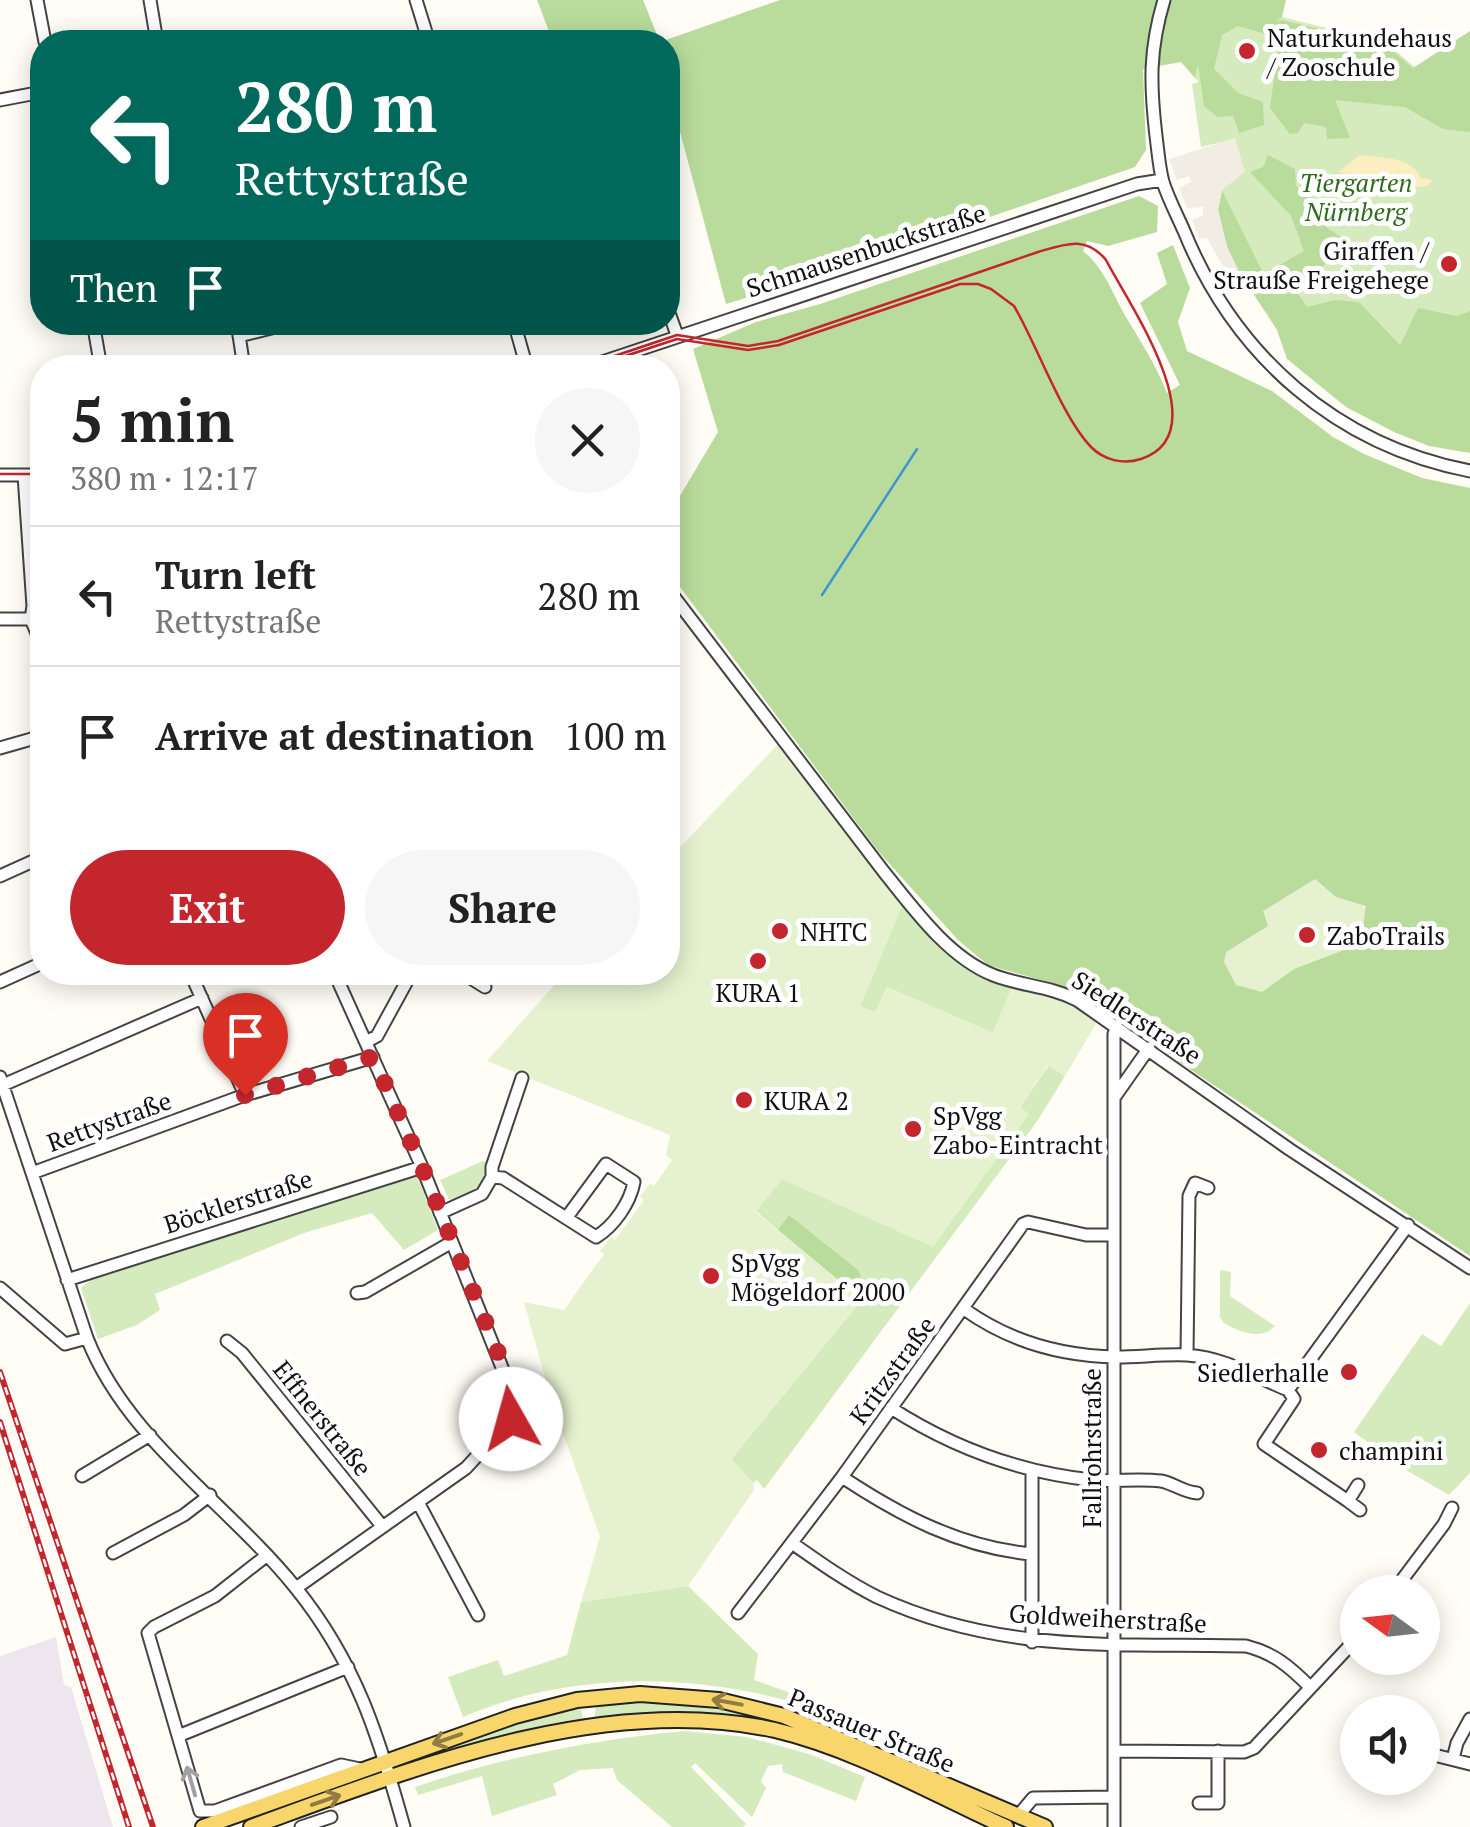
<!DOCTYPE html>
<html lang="en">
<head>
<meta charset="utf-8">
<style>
	body { margin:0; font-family:"PT Serif",serif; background:#f6f6f6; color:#222; height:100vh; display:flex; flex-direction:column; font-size:38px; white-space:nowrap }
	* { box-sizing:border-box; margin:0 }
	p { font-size:32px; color:#767676 }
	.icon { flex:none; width:55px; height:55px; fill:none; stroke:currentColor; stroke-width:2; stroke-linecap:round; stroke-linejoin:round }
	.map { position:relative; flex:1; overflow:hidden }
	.side { position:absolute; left:30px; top:355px; width:650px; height:630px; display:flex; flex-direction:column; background:#fff; border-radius:40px; box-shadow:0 5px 25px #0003 }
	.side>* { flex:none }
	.hud { position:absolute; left:30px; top:30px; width:650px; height:305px; border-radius:40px; box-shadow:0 5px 25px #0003; background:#00695c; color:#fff; overflow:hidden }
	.needle { width:65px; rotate:285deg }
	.controls { position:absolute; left:1340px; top:1575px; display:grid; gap:20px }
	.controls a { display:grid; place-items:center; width:100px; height:100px; border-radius:50%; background:#fff; box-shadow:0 5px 25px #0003; font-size:50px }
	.pin { position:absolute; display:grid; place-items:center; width:85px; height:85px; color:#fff; margin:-102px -42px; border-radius:50% 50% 50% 0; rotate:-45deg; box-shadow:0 0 10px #0007 }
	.pin .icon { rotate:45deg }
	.me { position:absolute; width:110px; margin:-55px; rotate:353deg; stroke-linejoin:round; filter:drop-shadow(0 0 8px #0008) }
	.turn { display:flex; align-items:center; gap:35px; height:210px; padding:0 40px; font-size:45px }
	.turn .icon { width:130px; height:130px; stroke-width:2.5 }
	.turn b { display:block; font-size:70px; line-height:85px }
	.then { display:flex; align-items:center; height:95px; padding:0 40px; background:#0003; gap:20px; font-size:38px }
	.round { display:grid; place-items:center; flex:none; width:105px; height:105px; border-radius:52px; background:#f6f6f6 }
	.summary { display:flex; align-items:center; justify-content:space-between; height:170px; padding:0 40px }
	h1 { font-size:60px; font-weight:800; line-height:75px }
	.button { display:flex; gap:20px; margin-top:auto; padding:20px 40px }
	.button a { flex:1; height:115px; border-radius:60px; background:#c4262e; color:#fff; font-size:40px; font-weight:800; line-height:115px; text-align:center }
	.button a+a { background:#f6f6f6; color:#222 }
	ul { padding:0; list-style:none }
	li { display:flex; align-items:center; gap:30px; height:140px; padding:0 40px; border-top:2px solid #e0e0e0 }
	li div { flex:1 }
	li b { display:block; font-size:38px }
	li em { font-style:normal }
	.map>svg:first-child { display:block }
	.industrial { fill:#eee6ef }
	.green { fill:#d5ebbd }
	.forest { fill:#b9dc9c }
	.sand { fill:#fbeec1 }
	.pitch { fill:#e6f2cf }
	.plaza { fill:#f1ede2 }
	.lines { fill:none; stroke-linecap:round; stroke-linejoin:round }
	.stream { stroke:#3f96cf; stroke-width:2.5 }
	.minor-casing { stroke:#444; stroke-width:15 }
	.major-casing { stroke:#222; stroke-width:18 }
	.minor { stroke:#fff; stroke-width:11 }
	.major { stroke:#f9d66b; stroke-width:14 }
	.tram { stroke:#c4262e; stroke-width:2.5 }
	.rail-casing { stroke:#c4262e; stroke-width:6 }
	.rail { stroke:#fff; stroke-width:2.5; stroke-dasharray:8; stroke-linecap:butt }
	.oneway { stroke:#917d42 }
	.oneway2 { stroke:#a0a0a0 }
	.route { stroke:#c4262e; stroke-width:18; stroke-dasharray:0 32.4 }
	.poi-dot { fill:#c4262e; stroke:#fff; stroke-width:4 }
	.labels { text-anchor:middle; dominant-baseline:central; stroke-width:10; stroke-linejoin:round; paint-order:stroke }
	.poi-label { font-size:25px; fill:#111; stroke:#fff; text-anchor:start }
	.park-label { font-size:25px; font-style:italic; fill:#2f6b1f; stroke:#fff }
	.street-label { font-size:25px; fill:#111; stroke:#fff }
</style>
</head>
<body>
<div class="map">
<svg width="1470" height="1827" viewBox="0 0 1470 1827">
	<rect width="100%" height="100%" fill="#fffdf5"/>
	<!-- industrial -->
	<path class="industrial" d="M56 1637 64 1685 71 1687 113 1827H0V1656Z"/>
	<!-- green -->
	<path class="green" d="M1208 0H1238L1274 21 1282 17 1387 43 1414 67 1466 46 1470 42V436L1299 343 1222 190 1235 139 1201 147 1192 84 1199 82 1195 78 1204 40Z
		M903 903 955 955 1013 985 993 1033 887 987 875 1013 860 1006Z
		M1049 1065 1065 1076 1038 1120 764 1489 757 1480 753 1483 731 1459 860 1302 863 1292 857 1269 790 1216 778 1230 756 1211 782 1179 933 1246 1028 1114 1020 1107Z
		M483 1161 489 1163 480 1187 451 1204 440 1180Z
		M416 1173 438 1230 404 1250 372 1213 304 1233 155 1294 160 1310 137 1325 98 1339 81 1288 96 1276Z
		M1220 1270 1231 1272 1230 1296 1275 1326C1263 1341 1237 1332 1223 1322L1220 1317Z
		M1470 1303V1473L1449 1495 1404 1469 1354 1432 1422 1334 1441 1346Z
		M688 1586 758 1654 754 1680 844 1712 846 1724C825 1716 803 1705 781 1699 677 1672 562 1674 463 1717L448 1677 498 1660 504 1676 567 1655 581 1602Z
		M653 1700C709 1704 758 1714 811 1731L762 1723H590L595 1716 596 1703Z
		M573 1707 581 1709 583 1719 501 1736 415 1766 413 1761 536 1716Z
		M684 1731 747 1737 809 1754 865 1777 856 1801 783 1772 782 1764 768 1766 761 1781 766 1788 752 1817 695 1763 691 1767 746 1824 743 1827H672L617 1780 613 1768 580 1770 553 1784 557 1795 492 1816 482 1776 418 1795 415 1787C503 1757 592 1740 684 1731Z"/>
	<!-- forest -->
	<path class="forest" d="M537 0H643L660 42 780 0H1286L1282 17 1275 22 1282 20 1386 45 1413 68 1470 31V132L1443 129 1405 107 1335 100 1350 138 1327 139 1326 127 1304 123 1298 133 1290 134 1270 108 1279 41 1266 34 1238 26 1222 35 1214 69 1238 93 1263 102 1264 125 1239 133 1233 116 1217 117 1204 106 1198 65 1195 78 1181 62 1143 69 1146 150 1135 167 769 293 762 280 749 297 726 304 679 128 668 131V42H553Z
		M1268 155 1295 169 1296 186 1323 204 1325 226 1346 241 1316 274 1295 271 1290 282 1307 307 1335 300 1359 302 1400 345 1418 308 1457 316 1470 311V453L1429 446 1394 432 1346 407 1287 359 1277 330 1239 272 1227 247 1218 210 1222 190 1264 274 1304 251 1291 216 1250 172 1263 167Z
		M1139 196 1158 206 1157 232 1108 246 1087 241 1083 251C1105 269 1112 293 1126 317 1141 342 1156 365 1167 393L1180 385 1140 303 1167 284 1157 253 1173 245 1190 288 1178 322 1187 351 1272 391 1333 437 1364 454 1422 478 1470 488V1256L1068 988 988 965 958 940 878 851 668 571V516L718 432 693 349 756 322 820 304Z
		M789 1215 857 1269 863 1280 861 1299 778 1230Z"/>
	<!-- sand -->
	<path class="sand" d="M1360 155C1382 158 1411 156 1421 178L1433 180 1427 186 1391 190 1385 185 1338 172Z"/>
	<!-- pitch -->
	<path class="pitch" d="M779 743 903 903 860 1006 875 1012 887 987 993 1033 1013 985 1057 994 1099 1019 1065 1076 1048 1065 1020 1107 1029 1114 933 1247 782 1179 756 1212 861 1299 860 1302 731 1459 753 1483 754 1490 688 1586 581 1602 600 1537 551 1399 524 1302 564 1310 604 1254 600 1251 611 1237 615 1240 644 1200 640 1197 650 1183 654 1186 672 1160 666 1155 670 1135 487 1061 565 973 668 972V860Z
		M1315 879 1336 897 1366 906 1360 944 1294 969 1262 992 1236 985 1224 962 1226 952 1268 926 1263 911Z"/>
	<!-- plaza -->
	<path class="plaza" d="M1235 138 1245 172 1222 190 1218 209 1227 247 1239 272 1229 277 1207 238 1199 239 1192 220 1203 215V207L1187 208 1179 188 1191 182 1189 176 1177 180 1169 159Z"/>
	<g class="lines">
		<!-- stream -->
		<path class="stream" d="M822 595 917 449"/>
		<defs>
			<path id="minor" d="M37 0 45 42
				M150 0 157 42
				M416 0 429 42
				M1164 0C1149 50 1150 85 1156 136 1158 151 1159 167 1163 182 1168 198 1177 215 1184 231 1235 356 1336 445 1470 471
				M0 100 42 92
				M668 310 677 335
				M93 322 101 368
				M237 322 244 368
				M514 322 527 368
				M239 336 296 322
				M584 368 1137 184 1162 180
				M0 475H42
				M24 475 33 606 31 619 42 645
				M668 589 884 872C914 909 948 957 993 975 1021 986 1050 986 1077 1000L1289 1149 1470 1268
				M0 619H31
				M0 748 42 736
				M0 876 42 857
				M190 972 245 1095
				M461 972 485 987
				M0 982 42 963
				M366 1042 377 1036 412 972
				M0 1077 87 1338C127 1440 228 1504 295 1587 356 1662 379 1737 404 1827
				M3 1085 202 998
				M1116 1095 1149 1048
				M32 1173 245 1095 373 1057
				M492 1177V1167L522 1078
				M440 1213 482 1194 492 1177 503 1178 596 1237C614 1226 630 1203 634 1182L606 1164 567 1217
				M67 1280 422 1167
				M0 1288 65 1344 87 1338
				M357 1293 365 1292 452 1242
				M964 1309C1010 1342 1060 1356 1117 1357 1140 1357 1163 1354 1187 1355 1225 1358 1254 1376 1288 1390L1408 1225
				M227 1341 242 1353 382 1526
				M1187 1355 1189 1196 1195 1183 1208 1188
				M1288 1390 1294 1399 1264 1444 1348 1501 1358 1485
				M891 1408C953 1448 1018 1472 1092 1480 1115 1482 1138 1478 1161 1481 1173 1483 1183 1492 1197 1493
				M82 1476 150 1435
				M842 1477C901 1516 960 1547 1031 1554
				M1348 1501 1360 1510
				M419 1504 478 1615
				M792 1543C819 1562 847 1582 877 1597 1001 1654 1114 1643 1246 1646 1274 1653 1290 1667 1310 1687
				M113 1553 184 1515 210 1495
				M266 1556 215 1596 154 1627 148 1633 200 1811H215L341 1765 360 1769
				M296 1588 466 1468 511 1419 515 1400 422 1167 334 972
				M1393 1592 1444 1524 1452 1508
				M738 1613 842 1477 1023 1224 1028 1222 1086 1235H1113
				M1032 1642V1471
				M178 1736 348 1667
				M1115 1751 1244 1752 1254 1748 1358 1637
				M1422 1752 1470 1764
				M1453 1759 1457 1743 1470 1719
				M1199 1803H1218V1751
				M1018 1816 1033 1798 1114 1797
				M301 1827 331 1817
				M1114 1827V1034L1117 1027"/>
			<path id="major" d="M203 1827 515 1716 577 1700 640 1694 719 1700 784 1716 1045 1827
				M251 1827C411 1769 602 1692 775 1730 855 1749 931 1793 1006 1827"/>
		</defs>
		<!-- minor casing -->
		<use href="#minor" class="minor-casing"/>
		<!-- major casing -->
		<use href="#major" class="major-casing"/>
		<!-- minor -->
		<use href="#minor" class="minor"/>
		<!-- major -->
		<use href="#major" class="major"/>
		<!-- tram -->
		<path class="tram" d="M579 368 677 335 748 346 778 341 1038 252C1065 244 1086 235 1106 260 1128 303 1220 433 1141 459 1123 465 1104 460 1091 447 1062 417 1037 345 1014 306L991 289 978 284H960L779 345 748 350 677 339 589 368
			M0 474H42"/>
		<defs>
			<path id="rail" d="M0 1372 153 1827
				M0 1422 129 1827"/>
		</defs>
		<!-- rail casing -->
		<use href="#rail" class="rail-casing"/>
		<!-- rail -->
		<use href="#rail" class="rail"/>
	</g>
	<!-- one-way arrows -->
	<defs><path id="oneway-shaft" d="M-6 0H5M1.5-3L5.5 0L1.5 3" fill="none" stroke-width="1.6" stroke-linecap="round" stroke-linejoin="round" transform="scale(2.5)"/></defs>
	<g class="oneway">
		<use href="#oneway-shaft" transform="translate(727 1702) rotate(-170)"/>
		<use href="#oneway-shaft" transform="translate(447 1739) rotate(161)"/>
		<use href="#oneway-shaft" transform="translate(326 1800) rotate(-19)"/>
	</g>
	<use class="oneway2" href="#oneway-shaft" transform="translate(191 1781) rotate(-106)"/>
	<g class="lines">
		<!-- route -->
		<path class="route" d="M245 1095 373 1057 422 1167 508 1377 515 1400 511 1419"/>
	</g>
	<!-- markers -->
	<g class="poi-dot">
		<circle cx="1247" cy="51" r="10"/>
		<circle cx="1449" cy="264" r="10"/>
		<circle cx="780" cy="931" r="10"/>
		<circle cx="1307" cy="935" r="10"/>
		<circle cx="758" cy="961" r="10"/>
		<circle cx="744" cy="1100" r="10"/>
		<circle cx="913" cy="1129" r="10"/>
		<circle cx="711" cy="1276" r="10"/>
		<circle cx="1349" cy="1372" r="10"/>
		<circle cx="1319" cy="1450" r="10"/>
	</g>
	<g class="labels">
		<!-- poi labels -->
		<g class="poi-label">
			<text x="1267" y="37">Naturkundehaus<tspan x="1267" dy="29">/ Zooschule</tspan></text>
			<text x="1429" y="250" text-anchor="end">Giraffen /<tspan x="1429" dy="29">Strauße Freigehege</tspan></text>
			<text x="800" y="931">NHTC</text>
			<text x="1327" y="935">ZaboTrails</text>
			<text x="758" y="992" text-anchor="middle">KURA 1</text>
			<text x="764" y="1100">KURA 2</text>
			<text x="933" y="1115">SpVgg<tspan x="933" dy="29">Zabo-Eintracht</tspan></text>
			<text x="731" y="1262">SpVgg<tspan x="731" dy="29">Mögeldorf 2000</tspan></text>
			<text x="1329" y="1372" text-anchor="end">Siedlerhalle</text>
			<text x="1339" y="1450">champini</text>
		</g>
		<!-- park labels -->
		<g class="park-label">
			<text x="1356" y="182">Tiergarten<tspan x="1356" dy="29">Nürnberg</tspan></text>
		</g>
		<!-- street labels -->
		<g class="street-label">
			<text transform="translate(866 250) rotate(-18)">Schmausenbuckstraße</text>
			<text transform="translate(1137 1017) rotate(33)">Siedlerstraße</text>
			<text transform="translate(109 1121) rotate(-20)">Rettystraße</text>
			<text transform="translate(238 1201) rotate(-18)">Böcklerstraße</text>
			<text transform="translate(892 1370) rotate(-54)">Kritzstraße</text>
			<text transform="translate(323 1418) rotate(51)">Effnerstraße</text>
			<text transform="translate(1091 1448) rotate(-90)">Fallrohrstraße</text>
			<text transform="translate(1108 1618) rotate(3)">Goldweiherstraße</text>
			<text transform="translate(872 1730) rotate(23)">Passauer Straße</text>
		</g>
	</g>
</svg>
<div class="controls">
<a><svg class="needle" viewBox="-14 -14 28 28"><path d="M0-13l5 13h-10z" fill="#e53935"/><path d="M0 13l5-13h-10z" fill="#767676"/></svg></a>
<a><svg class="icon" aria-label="sound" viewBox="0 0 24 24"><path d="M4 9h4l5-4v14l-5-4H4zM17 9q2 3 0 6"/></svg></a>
</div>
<div class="pin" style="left:245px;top:1095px;background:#d93025"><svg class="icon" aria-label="arrive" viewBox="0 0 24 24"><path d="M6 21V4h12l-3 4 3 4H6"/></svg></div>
<svg class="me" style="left:511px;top:1419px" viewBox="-20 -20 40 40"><circle r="19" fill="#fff"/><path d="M0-13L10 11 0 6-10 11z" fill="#c4262e"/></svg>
<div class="hud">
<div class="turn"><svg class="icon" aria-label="left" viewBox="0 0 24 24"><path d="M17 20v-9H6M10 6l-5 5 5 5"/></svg><div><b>280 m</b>Rettystraße</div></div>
<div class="then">Then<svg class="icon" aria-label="arrive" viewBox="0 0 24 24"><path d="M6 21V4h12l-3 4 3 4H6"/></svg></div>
</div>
<section class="side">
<div class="summary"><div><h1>5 min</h1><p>380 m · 12:17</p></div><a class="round"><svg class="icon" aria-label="close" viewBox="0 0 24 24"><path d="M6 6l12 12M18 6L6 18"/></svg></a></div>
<ul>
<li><svg class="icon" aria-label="left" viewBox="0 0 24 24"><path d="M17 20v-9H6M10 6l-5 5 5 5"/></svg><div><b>Turn left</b><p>Rettystraße</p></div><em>280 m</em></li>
<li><svg class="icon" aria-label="arrive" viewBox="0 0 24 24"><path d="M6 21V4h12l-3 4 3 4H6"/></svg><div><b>Arrive at destination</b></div><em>100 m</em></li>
</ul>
<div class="button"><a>Exit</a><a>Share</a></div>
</section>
</div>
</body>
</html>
